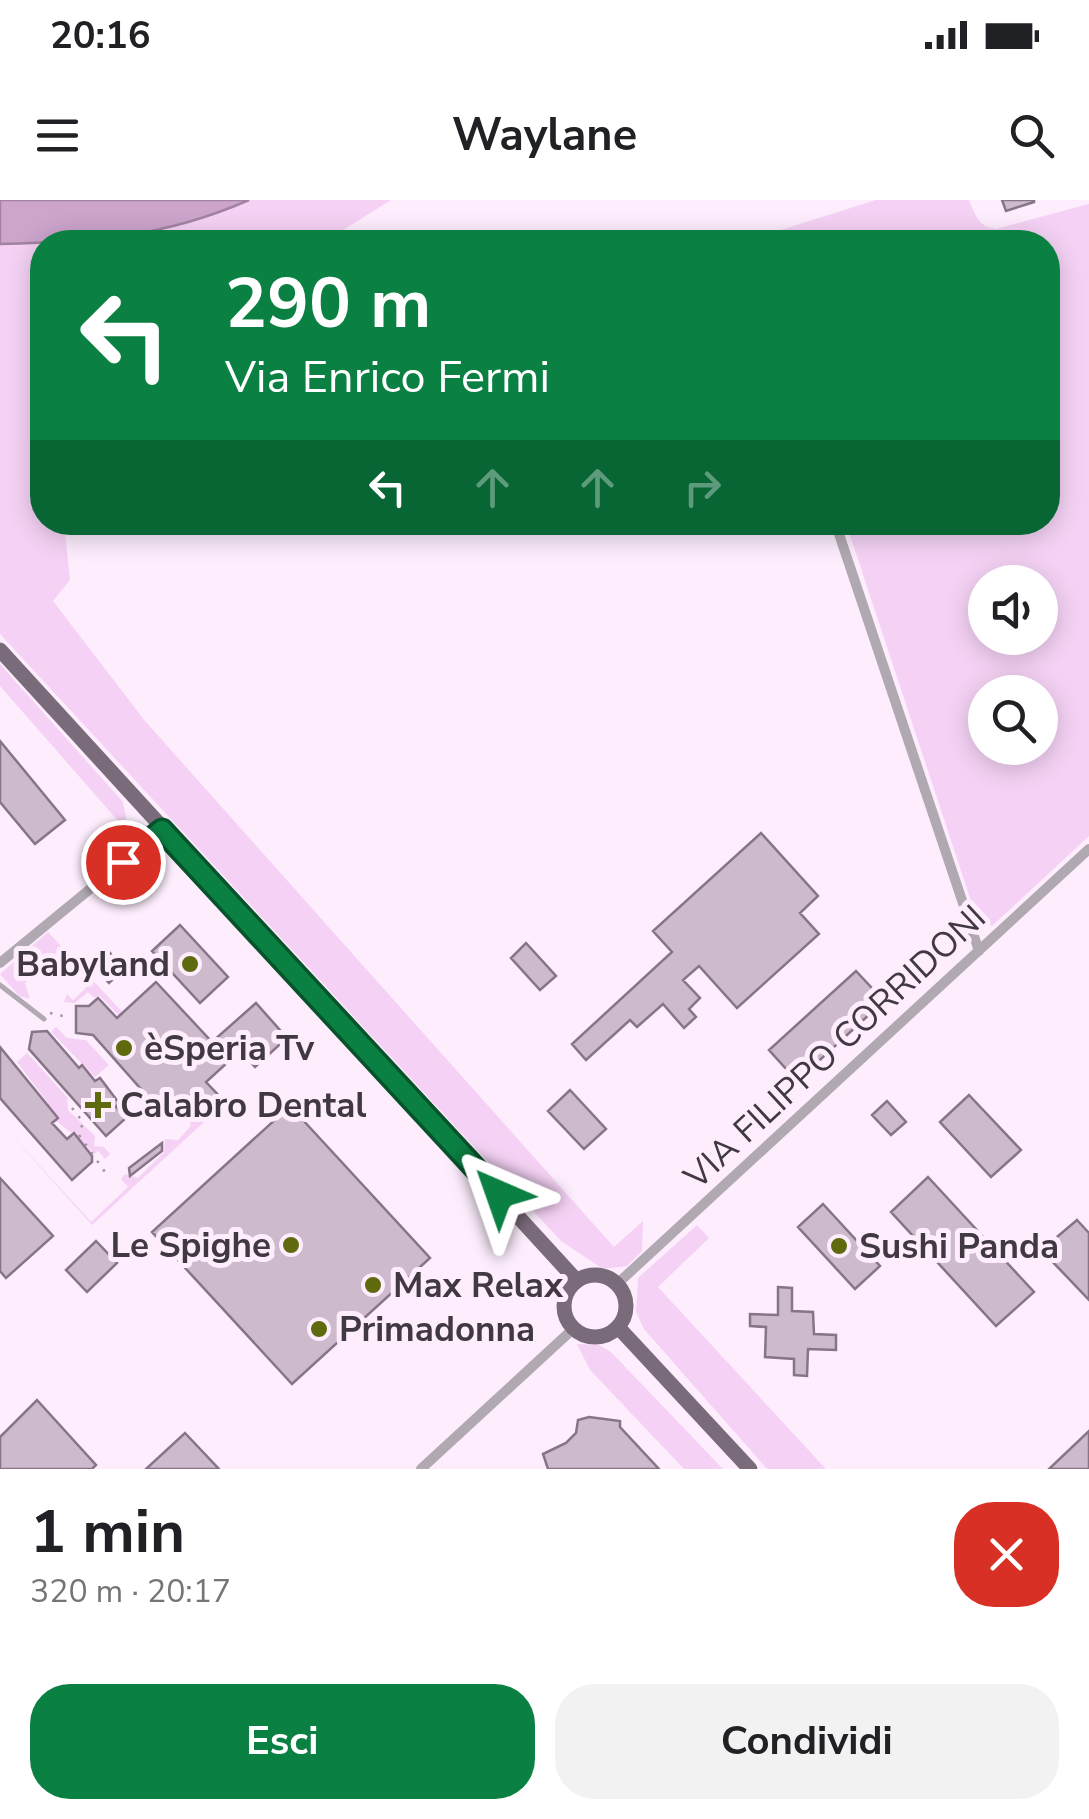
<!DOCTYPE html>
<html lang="it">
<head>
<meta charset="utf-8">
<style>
	body { margin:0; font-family:"Nunito Sans",sans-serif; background:#f2f2f2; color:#202124; height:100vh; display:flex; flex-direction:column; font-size:38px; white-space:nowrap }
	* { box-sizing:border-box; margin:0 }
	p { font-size:32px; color:#757577 }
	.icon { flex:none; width:55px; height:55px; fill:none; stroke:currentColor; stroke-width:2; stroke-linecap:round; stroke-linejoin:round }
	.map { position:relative; height:1269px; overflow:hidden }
	.sheet { display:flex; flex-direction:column; background:#fff; flex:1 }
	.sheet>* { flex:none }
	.top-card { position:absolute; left:30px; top:30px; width:1030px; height:305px; border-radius:40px; box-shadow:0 5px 25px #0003; background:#0b8043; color:#fff; overflow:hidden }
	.fabs { position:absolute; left:968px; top:365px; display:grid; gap:20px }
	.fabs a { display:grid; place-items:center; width:90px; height:90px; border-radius:50%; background:#fff; box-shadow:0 5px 25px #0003; font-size:50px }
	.pin { position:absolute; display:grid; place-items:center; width:85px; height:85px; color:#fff; margin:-42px; border:5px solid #fff; border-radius:50%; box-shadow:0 2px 10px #0007 }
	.me { position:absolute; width:110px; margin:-55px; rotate:317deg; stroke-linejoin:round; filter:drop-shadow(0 0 8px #0008) }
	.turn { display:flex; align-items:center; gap:35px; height:210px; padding:0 30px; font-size:45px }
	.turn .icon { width:130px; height:130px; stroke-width:2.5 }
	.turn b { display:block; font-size:70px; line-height:85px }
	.lanes { display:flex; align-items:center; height:95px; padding:0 30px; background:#0003; justify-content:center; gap:50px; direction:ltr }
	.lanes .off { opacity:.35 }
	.round { display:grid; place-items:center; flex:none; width:105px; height:105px; border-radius:40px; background:#f2f2f2 }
	.headline { display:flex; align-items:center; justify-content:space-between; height:170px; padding:0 30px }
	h1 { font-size:60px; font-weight:700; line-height:75px }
	.action { display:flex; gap:20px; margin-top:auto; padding:20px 30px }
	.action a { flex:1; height:115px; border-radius:40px; background:#0b8043; color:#fff; font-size:40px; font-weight:700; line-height:115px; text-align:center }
	.action a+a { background:#f2f2f2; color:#202124 }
	.status { display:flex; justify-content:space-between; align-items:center; height:70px; padding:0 50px; background:#fff; direction:ltr }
	.status svg { height:28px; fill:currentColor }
	header { display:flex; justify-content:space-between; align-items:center; height:130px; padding:0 30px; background:#fff; font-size:45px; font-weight:700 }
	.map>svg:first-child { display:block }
	.green { fill:#f5d2f5; fill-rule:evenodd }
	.water { fill:#cca4cc; stroke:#a284a2; stroke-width:2.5 }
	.building { fill:#cdbacd; stroke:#877587; stroke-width:2.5 }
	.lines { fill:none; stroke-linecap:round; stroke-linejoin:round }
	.path { stroke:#9f939f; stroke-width:2.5; stroke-dasharray:2.5 8; stroke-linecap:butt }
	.lane { stroke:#b1a9b1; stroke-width:5 }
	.street { stroke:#b1a9b1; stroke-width:10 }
	.primary { stroke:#7a6b7a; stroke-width:15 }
	.route-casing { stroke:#07532c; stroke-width:25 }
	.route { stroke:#0b8043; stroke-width:18 }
	.poi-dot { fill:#5f690d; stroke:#fdedfd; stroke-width:4 }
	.labels { text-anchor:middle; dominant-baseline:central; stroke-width:10; stroke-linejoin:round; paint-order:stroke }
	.poi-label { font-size:35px; font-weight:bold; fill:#413941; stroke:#fdedfd; text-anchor:start }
	.street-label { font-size:35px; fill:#413941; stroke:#fdedfd }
</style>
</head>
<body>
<div class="status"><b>20:16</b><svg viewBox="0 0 49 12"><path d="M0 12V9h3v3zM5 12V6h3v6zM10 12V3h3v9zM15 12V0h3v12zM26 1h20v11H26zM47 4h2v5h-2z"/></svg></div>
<header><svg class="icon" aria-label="menu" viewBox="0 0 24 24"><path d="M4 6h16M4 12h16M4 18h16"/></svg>Waylane<svg class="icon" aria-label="search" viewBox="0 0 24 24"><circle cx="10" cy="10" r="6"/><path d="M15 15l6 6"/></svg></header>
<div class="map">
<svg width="1089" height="1269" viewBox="0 0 1089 1269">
	<rect width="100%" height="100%" fill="#fdedfd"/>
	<!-- green -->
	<path class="green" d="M249 0H391L324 42H80C137 41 197 23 249 0Z
		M876 0H969C975 15 979 27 996 29L1089 4V636L992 726 977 719 846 323 1048 322V42H765L768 34ZM985 382H1040V438H985ZM985 492H1040V548H985Z
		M42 43V322L64 323 70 380 53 401 145 521 614 1047 643 1021 642 1051 627 1066 603 1069 561 1041 0 434V44Z
		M0 464 123 602 128 628 124 642 119 622 0 486Z
		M48 732 215 912 92 1025 0 922 91 1022 128 987 121 979 125 974 138 978 164 952 165 939 178 940 190 927 192 908 200 900 99 795 94 798 88 792 75 803 64 802 67 794 73 800 86 788 81 782 85 777 66 756 57 757 25 783 30 799 19 796 0 774Z
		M56 827 67 838 86 840 109 865 95 877 51 832Z
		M27 853 67 897 68 910 95 936 94 946 104 947 110 954 105 959 98 951 94 954C77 933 61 929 44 908L48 903 17 862Z
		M697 1025 709 1038 658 1087 826 1269H767L644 1129 636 1112 638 1078Z
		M577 1144 599 1145 611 1152 723 1269H684L590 1170Z"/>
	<!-- water -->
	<path class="water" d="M0 0H249C162 38 91 42 0 44Z"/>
	<!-- building -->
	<path class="building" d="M1002 0H1034V2L1006 11Z
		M0 541 65 620 35 644 0 602Z
		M761 633 818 696 800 713 819 734 737 808 699 766 683 780 700 798 689 809 696 817 684 828 663 804 637 827 630 820 586 860 572 844 672 752 653 731Z
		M180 725 228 777 200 803 152 751Z
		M526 743 556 776 540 790 511 758Z
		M110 753 124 769 109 783 94 766Z
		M856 771 884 801 797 881 769 850Z
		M156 782 212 842 256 803 287 838 255 867 240 851 206 882 223 900 214 908 197 889 186 899 185 914 155 913V905L93 835 76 833V806H89L98 798 117 818Z
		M47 831 79 868 82 865 95 881 100 878 119 903 116 907 126 918 106 936 29 849 32 832Z
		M0 847 58 918 52 923 67 939 74 933 92 956V962L72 980 0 898Z
		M570 890 606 929 584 949 548 911Z
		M969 895 1021 950 991 977 940 922Z
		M887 901 906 922 891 935 872 915Z
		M290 906 430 1058 292 1184 152 1032Z
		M162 943V951L130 976 129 968Z
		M928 977 1034 1092 996 1126 891 1012Z
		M0 978 53 1036 6 1078 0 1071Z
		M823 1004 880 1066 855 1089 798 1027Z
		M1077 1020 1089 1033V1100L1048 1057 1056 1049 1051 1042Z
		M96 1041 117 1063 87 1092 66 1070Z
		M778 1087 792 1088V1111L813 1112 814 1134 836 1135V1150L808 1149 807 1176 794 1175V1159L765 1157 766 1127 750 1126V1114L778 1115Z
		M37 1200 96 1265 92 1269H0V1237Z
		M589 1217 620 1221V1227L659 1269H548L543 1254 566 1243 576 1233 578 1220Z
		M1089 1231V1269H1049Z
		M185 1233 219 1269H146Z"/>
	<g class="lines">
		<!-- path -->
		<path class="path" d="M50 813 63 816
			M72 908 83 922 79 935 105 972"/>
		<!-- lane -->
		<path class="lane" d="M0 785 44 819"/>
		<!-- street -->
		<path class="street" d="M756 42 757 35
			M835 322 979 751
			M0 763 162 630
			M617 1084 1089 649
			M421 1269 573 1129"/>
		<!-- primary -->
		<path class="primary" d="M0 450 577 1081
			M564 1106a31 31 0 1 1 62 0a31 31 0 1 1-62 0Z
			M618 1127 750 1269"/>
	</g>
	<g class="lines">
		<defs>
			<path id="route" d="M123 662 162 630 499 994"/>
		</defs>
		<!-- route casing -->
		<use href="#route" class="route-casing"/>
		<!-- route -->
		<use href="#route" class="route"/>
	</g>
	<!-- markers -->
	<g class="poi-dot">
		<circle cx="190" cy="764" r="10"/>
		<circle cx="124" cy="848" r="10"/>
		<path d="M93 890h10v10h10v10h-10v10h-10v-10h-10v-10h10z"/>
		<circle cx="291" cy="1045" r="10"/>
		<circle cx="839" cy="1046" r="10"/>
		<circle cx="373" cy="1085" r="10"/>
		<circle cx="319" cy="1129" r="10"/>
	</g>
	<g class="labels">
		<!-- poi labels -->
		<g class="poi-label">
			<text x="170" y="764" text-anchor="end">Babyland</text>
			<text x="144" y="848">èSperia Tv</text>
			<text x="120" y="905">Calabro Dental</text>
			<text x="271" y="1045" text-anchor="end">Le Spighe</text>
			<text x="859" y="1046">Sushi Panda</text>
			<text x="393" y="1085">Max Relax</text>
			<text x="339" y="1129">Primadonna</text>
		</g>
		<!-- street labels -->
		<g class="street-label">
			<text transform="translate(835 847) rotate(-43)">VIA FILIPPO CORRIDONI</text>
		</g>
	</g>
</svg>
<div class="fabs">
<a><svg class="icon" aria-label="sound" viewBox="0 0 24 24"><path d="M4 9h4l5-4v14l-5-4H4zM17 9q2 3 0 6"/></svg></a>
<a><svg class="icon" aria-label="search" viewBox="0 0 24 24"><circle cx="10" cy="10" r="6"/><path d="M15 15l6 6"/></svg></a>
</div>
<div class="pin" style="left:123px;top:662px;background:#d93025"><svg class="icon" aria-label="arrive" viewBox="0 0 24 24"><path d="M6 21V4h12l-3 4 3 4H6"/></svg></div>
<svg class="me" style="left:499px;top:994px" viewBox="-20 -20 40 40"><path d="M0-17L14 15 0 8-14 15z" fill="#0b8043" stroke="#fff" stroke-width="4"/></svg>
<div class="top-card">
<div class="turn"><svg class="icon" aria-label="left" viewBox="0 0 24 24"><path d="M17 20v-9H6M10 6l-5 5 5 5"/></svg><div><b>290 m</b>Via Enrico Fermi</div></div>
<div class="lanes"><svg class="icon" aria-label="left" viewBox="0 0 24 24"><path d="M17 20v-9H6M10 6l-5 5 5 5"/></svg><svg class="icon off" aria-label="ahead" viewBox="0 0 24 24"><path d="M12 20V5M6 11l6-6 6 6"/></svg><svg class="icon off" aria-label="ahead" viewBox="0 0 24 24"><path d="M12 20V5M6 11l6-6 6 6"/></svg><svg class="icon off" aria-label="right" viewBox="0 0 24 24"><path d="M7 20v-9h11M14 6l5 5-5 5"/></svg></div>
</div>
</div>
<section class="sheet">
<div class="headline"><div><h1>1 min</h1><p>320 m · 20:17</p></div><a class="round" style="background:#d93025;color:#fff"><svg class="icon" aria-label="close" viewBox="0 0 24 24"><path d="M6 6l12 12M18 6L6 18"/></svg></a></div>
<div class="action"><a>Esci</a><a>Condividi</a></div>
</section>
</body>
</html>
